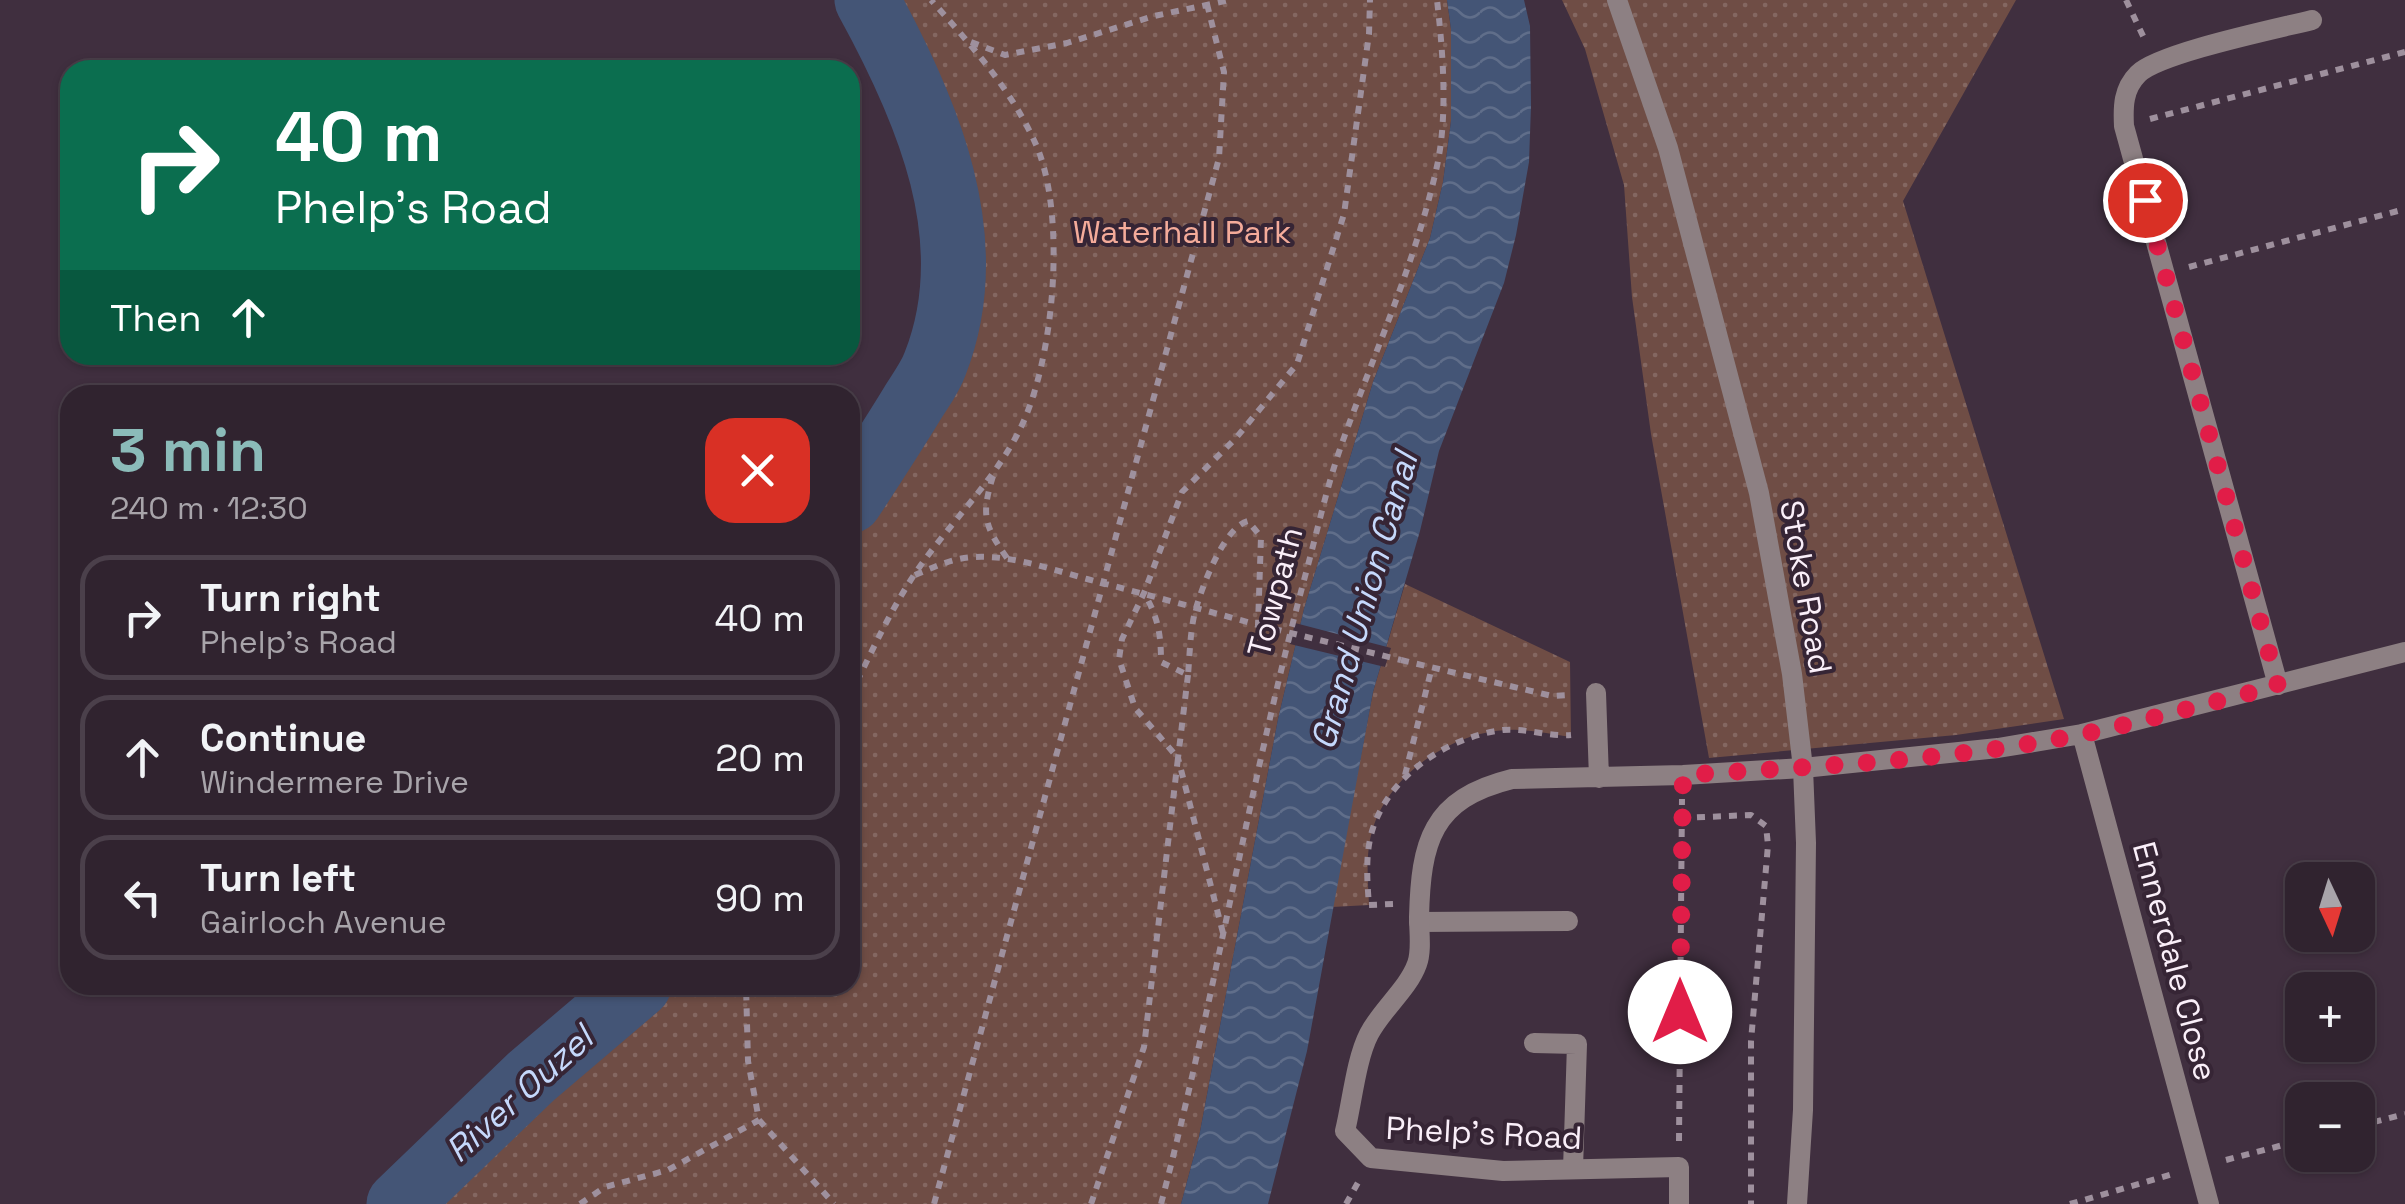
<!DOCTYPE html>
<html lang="en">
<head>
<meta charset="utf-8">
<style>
	body { margin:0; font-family:"Space Grotesk",sans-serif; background:#382b37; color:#f1f3f6; height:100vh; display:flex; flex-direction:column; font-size:38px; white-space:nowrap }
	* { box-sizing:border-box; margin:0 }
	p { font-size:32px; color:#a8a4aa }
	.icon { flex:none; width:55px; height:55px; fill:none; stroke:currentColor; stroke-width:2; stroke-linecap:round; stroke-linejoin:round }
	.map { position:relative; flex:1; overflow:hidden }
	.panel { position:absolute; left:60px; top:385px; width:800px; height:610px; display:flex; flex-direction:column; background:#30232f; border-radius:30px; box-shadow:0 2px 8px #0004,0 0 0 2px #4b404b }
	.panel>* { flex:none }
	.hud { position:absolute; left:60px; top:60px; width:800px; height:305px; border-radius:30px; box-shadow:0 2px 8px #0004,0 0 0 2px #4b404b; background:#0b6e4f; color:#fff; overflow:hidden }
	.needle { width:65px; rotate:176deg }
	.buttons { position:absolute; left:2285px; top:862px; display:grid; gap:20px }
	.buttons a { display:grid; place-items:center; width:90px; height:90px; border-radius:20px; background:#30232f; box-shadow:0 2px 8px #0004,0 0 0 2px #4b404b; font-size:50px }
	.pin { position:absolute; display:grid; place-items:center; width:85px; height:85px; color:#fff; margin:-42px; border:5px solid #fff; border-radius:50%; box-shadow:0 2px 10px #0007 }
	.me { position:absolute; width:110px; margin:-55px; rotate:0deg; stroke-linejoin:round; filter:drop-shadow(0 0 8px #0008) }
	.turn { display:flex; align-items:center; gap:35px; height:210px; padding:0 50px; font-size:45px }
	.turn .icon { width:130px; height:130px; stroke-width:2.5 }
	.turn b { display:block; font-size:70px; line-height:85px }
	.then { display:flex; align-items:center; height:95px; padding:0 50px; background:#0003; gap:20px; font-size:38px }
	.round { display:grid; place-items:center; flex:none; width:105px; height:105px; border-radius:30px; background:#382b37 }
	.headline { display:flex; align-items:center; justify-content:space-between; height:170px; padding:0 50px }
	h1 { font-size:60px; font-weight:700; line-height:75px; color:#8bbbb9 }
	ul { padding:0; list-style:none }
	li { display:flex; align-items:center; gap:30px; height:125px; margin:0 20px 15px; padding:0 30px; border:5px solid #4b404b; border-radius:30px }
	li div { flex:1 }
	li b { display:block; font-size:38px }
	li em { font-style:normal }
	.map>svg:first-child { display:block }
	.park { fill:url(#park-dots) }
	.water { fill:url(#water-waves) }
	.pier { fill:#402f3f }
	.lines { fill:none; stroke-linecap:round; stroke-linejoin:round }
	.river { stroke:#445576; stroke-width:65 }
	.path { stroke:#9e909d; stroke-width:6; stroke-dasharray:8 8; stroke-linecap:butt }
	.service { stroke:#8d8083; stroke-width:20 }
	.minor { stroke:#8d8083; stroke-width:20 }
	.tertiary { stroke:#8d8083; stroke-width:20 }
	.path-bridge { stroke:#9e909d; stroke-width:6; stroke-dasharray:8 8; stroke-linecap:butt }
	.route { stroke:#e11d48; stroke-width:18; stroke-dasharray:0 32.4 }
	.labels { text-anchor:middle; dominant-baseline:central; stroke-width:8; stroke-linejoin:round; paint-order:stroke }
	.park-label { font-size:32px; fill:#f4ab9a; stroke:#362535 }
	.street-label { font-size:32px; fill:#faeff9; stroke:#362535 }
	.water-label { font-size:35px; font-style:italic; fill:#c5d8fb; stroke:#362535 }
</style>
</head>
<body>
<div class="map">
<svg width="2405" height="1204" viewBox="0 0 2405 1204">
	<defs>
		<pattern id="park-dots" width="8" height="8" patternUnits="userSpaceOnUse" patternTransform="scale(2.5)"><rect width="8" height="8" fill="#6f4d45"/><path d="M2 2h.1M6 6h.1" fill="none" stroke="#846761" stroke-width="1.8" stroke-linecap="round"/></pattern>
		<pattern id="water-waves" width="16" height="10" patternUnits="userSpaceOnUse" patternTransform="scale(2.5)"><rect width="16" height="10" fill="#445576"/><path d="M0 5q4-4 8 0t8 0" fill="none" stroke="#606e8a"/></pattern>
	</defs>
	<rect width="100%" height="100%" fill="#402f3f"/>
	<!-- park -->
	<path class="park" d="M867 0H1447L1451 29V121L1443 182 1430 238 1373 382 1304 609 1278 719 1199 1137 1181 1204H399L531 1077 639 985H850V501L935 366 954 298 949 195 926 122 894 49Z
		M1562 0H2016L1903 201 2064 719 1956 735 1709 758 1651 434 1632 297 1624 185 1585 49Z
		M1405 584 1570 662 1571 737C1551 734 1530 729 1509 730 1453 731 1390 774 1373 828 1365 853 1368 880 1369 905L1332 907 1373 692Z"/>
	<!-- water -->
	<path class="water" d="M1447 0H1524L1530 26 1531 106 1529 162 1516 235 1504 283 1439 451 1420 531 1373 692 1307 1051 1268 1204H1181L1199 1137 1278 719 1304 609 1373 382 1430 238 1443 182 1451 121V29Z"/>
	<!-- pier -->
	<path class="pier" d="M1295 623 1391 648 1385 667 1290 644Z"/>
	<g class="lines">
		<!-- river -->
		<path class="river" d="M850 501C871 469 892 437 912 404 920 391 930 378 935 364 984 240 927 109 867 0
			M399 1204 531 1077 639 985"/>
		<!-- path -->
		<path class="path" d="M2126 0 2144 38
			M971 42 1005 55 1067 43 1154 16 1230 0
			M2150 119 2405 52
			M2189 267 2405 209
			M993 476C981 515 984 525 1007 558
			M915 575C934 567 953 558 974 557 1012 555 1050 569 1087 579 1144 594 1201 609 1258 625L1261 537 1248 521C1225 527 1204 582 1197 605 1190 626 1190 653 1188 675L1161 662C1161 634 1158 617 1144 593
			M1401 660 1552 696 1570 695
			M1188 675 1178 758 1223 933
			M850 696C870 655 889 613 914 575 946 527 990 486 1017 435 1054 367 1067 219 1037 147 1013 91 971 45 931 0
			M1405 775 1432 667
			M1681 818 1751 815 1766 826 1768 845 1751 1041V1204
			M1393 904 1369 905C1367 880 1365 852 1373 828 1391 774 1448 737 1503 730 1525 728 1551 737 1571 735
			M759 1120 834 1204
			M2358 1126 2405 1114
			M1679 1141 1682 799
			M2226 1160 2302 1140
			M580 1204 605 1187 668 1170 759 1120 748 1061 746 985
			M934 1204 1219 158 1224 72 1206 0
			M1091 1204 1144 1047 1178 758 1135 708 1119 659 1122 639 1144 593 1182 492 1236 438 1297 364 1344 214 1369 34 1370 0
			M1161 1204C1216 994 1250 779 1307 569 1318 528 1327 486 1341 446 1374 353 1416 262 1437 166 1448 115 1443 52 1437 0
			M1346 1204 1360 1179
			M2070 1204 2176 1173"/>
		<!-- service -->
		<path class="service" d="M1419 922 1568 921
			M1534 1043 1577 1044 1573 1169"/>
		<!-- minor -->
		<path class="minor" d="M2278 685 2124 126C2123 107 2123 89 2138 74 2159 53 2276 29 2312 20
			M1596 693 1599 778
			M2082 734 2209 1204
			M1679 1204V1167L1503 1171 1371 1158 1345 1131C1352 1103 1356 1059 1369 1034 1382 1009 1408 989 1417 964 1422 951 1419 931 1419 917 1421 842 1431 799 1512 779L1683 775 1803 768 1998 748 2082 734 2405 652"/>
		<!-- tertiary -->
		<path class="tertiary" d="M1617 0 1668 148 1759 493 1792 674 1803 768 1806 843 1803 1110 1797 1204"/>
		<!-- path-bridge -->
		<path class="path-bridge" d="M1258 625 1401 660"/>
	</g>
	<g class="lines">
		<!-- route -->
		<path class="route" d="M1680 1012 1683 775C1802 767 1923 762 2040 742 2120 729 2199 705 2278 686L2145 200"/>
	</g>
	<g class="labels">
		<!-- park labels -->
		<g class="park-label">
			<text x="1182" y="232">Waterhall Park</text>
		</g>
		<!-- street labels -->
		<g class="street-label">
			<text transform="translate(1806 587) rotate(80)">Stoke Road</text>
			<text transform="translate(1275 592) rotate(-75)">Towpath</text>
			<text transform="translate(2175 961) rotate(75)">Ennerdale Close</text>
			<text transform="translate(1484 1133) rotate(3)">Phelp's Road</text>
		</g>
		<!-- water labels -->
		<g class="water-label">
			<text transform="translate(1364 601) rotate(-74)">Grand Union Canal</text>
			<text transform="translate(519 1094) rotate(-42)">River Ouzel</text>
		</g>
	</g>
</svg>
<div class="buttons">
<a><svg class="needle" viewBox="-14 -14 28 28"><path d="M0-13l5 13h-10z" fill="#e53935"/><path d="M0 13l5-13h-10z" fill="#a8a4aa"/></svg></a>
<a>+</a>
<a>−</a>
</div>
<div class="pin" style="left:2145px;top:200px;background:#d93025"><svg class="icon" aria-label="arrive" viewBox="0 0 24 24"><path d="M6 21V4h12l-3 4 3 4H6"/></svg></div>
<svg class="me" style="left:1680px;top:1012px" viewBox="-20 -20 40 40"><circle r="19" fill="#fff"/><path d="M0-13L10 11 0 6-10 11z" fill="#e11d48"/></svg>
<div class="hud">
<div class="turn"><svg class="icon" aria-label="right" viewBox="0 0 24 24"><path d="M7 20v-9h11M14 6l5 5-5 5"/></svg><div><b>40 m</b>Phelp's Road</div></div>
<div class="then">Then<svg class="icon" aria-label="ahead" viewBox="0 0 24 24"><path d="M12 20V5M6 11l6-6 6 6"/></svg></div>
</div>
<section class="panel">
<div class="headline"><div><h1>3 min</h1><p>240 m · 12:30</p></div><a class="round" style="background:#d93025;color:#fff"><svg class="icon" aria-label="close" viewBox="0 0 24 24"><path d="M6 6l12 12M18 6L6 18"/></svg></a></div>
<ul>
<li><svg class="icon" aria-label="right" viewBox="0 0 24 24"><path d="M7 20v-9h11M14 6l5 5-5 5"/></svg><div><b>Turn right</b><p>Phelp's Road</p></div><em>40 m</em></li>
<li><svg class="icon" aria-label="ahead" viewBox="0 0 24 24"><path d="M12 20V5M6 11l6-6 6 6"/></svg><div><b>Continue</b><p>Windermere Drive</p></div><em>20 m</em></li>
<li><svg class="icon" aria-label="left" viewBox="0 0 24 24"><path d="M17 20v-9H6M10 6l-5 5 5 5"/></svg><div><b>Turn left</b><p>Gairloch Avenue</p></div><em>90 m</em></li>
</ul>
</section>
</div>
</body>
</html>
